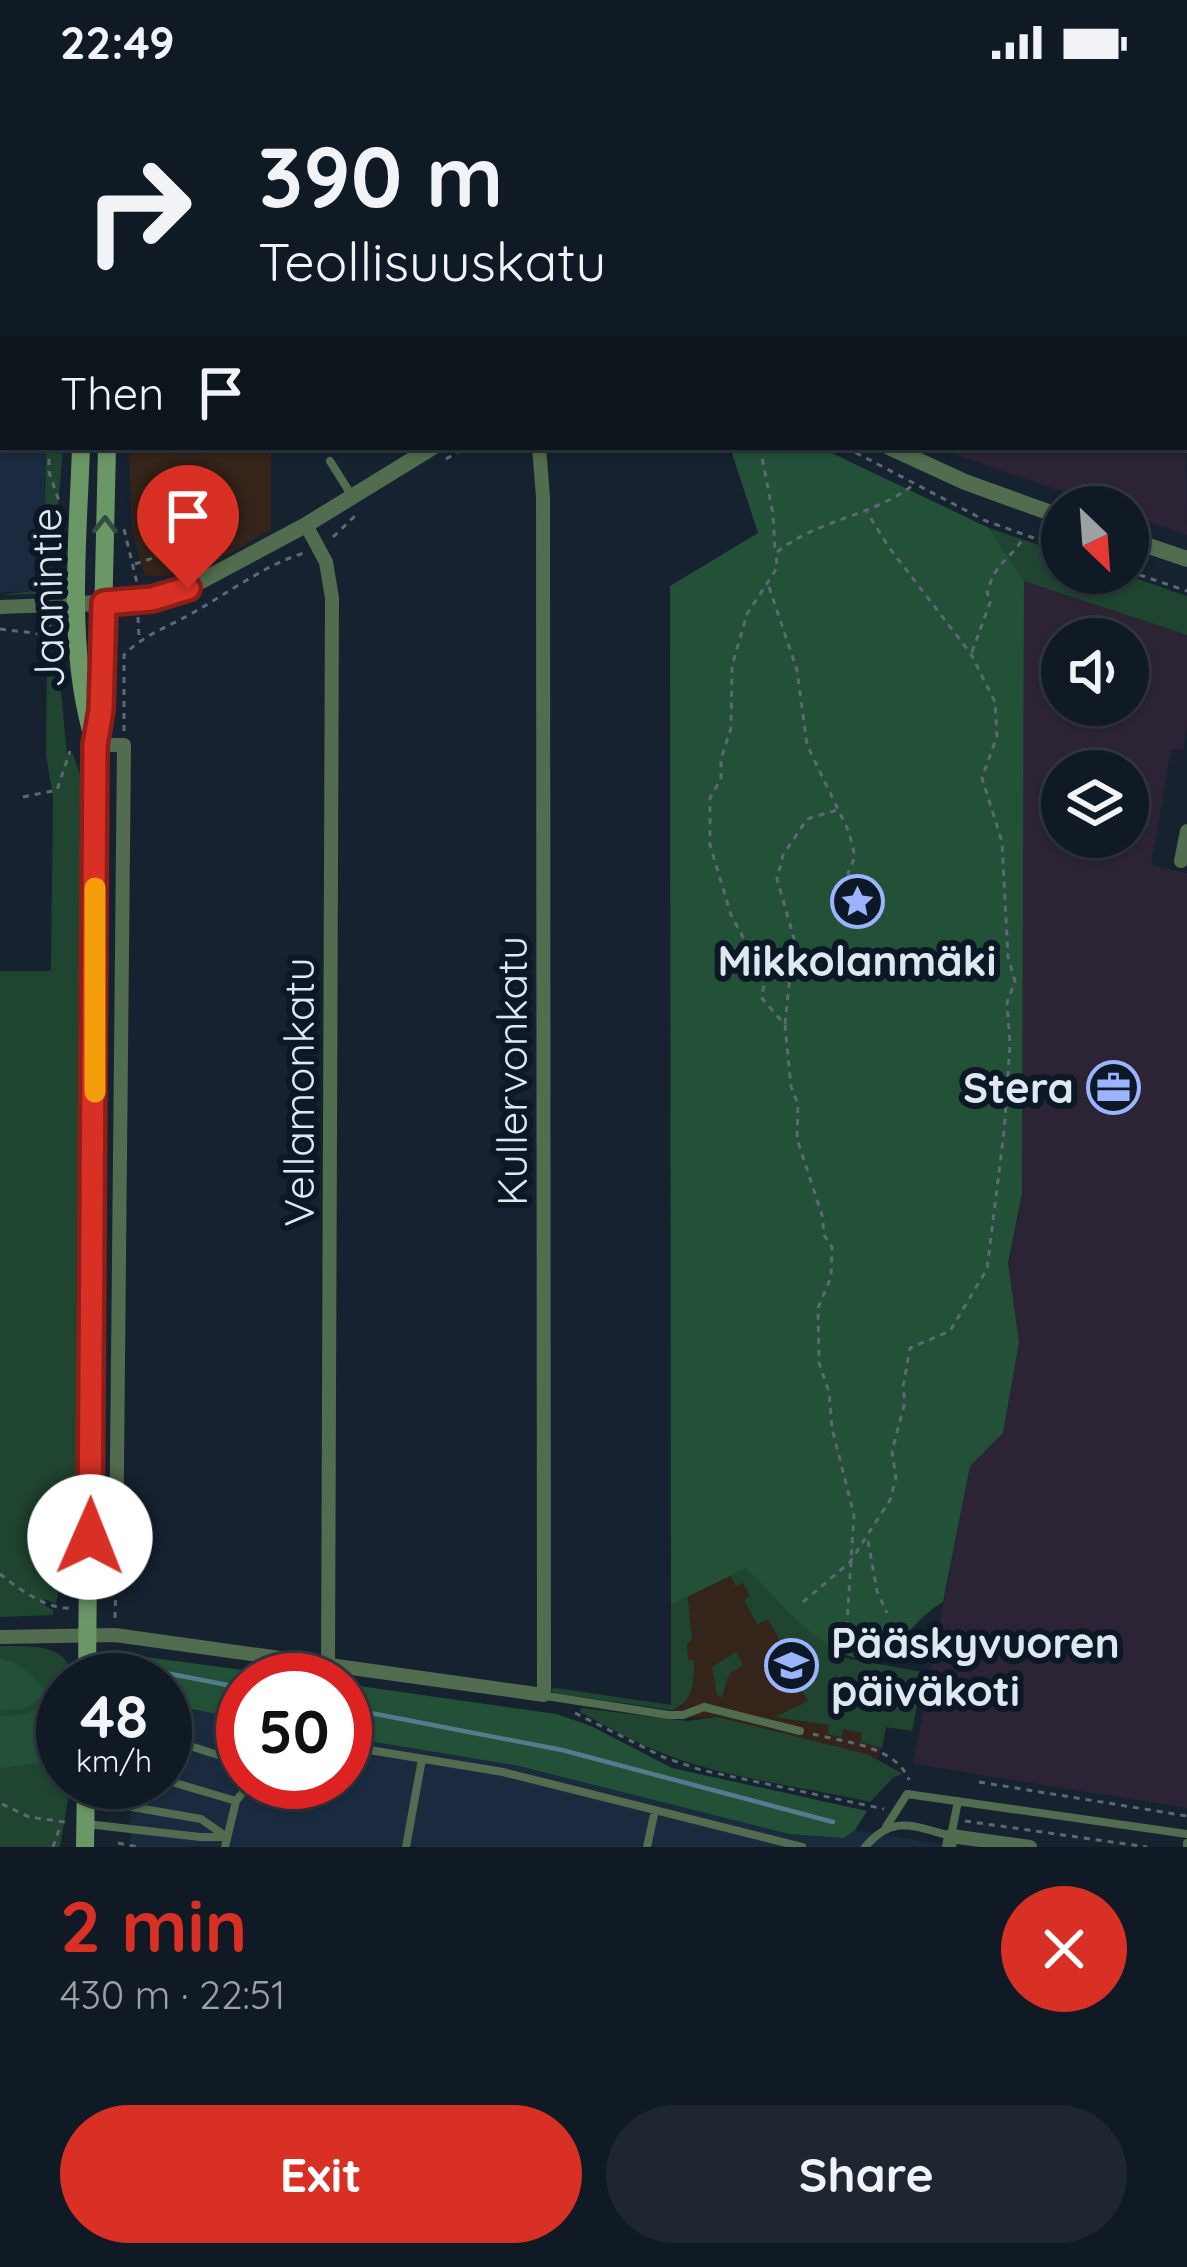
<!DOCTYPE html>
<html lang="en">
<head>
<meta charset="utf-8">
<style>
	body { margin:0; font-family:Quicksand,sans-serif; background:#1e2731; color:#f1f3f6; height:100vh; display:flex; flex-direction:column; font-size:45px; white-space:nowrap }
	* { box-sizing:border-box; margin:0 }
	p { font-size:39px; color:#9ca1a6 }
	.icon { flex:none; width:66px; height:66px; fill:none; stroke:currentColor; stroke-width:2; stroke-linecap:round; stroke-linejoin:round }
	.map { position:relative; height:1763px; overflow:hidden }
	.details { display:flex; flex-direction:column; background:#101a24; flex:1 }
	.details>* { flex:none }
	.guide { position:absolute; left:0px; top:0px; width:1188px; height:366px; box-shadow:0 3px 9px #0004,0 0 0 3px #303841; background:#101a24; color:#f1f3f6; overflow:hidden }
	.needle { width:78px; rotate:155deg }
	.fabs { position:absolute; left:1041px; top:402px; display:grid; gap:24px }
	.fabs a { display:grid; place-items:center; width:108px; height:108px; border-radius:50%; background:#101a24; box-shadow:0 3px 9px #0004,0 0 0 3px #303841; font-size:60px }
	.speed { position:absolute; left:36px; top:1569px; display:flex; gap:24px; font-size:60px; font-weight:700; text-align:center }
	.speed>* { display:grid; place-content:center; width:156px; height:156px; border-radius:50%; background:#101a24; box-shadow:0 3px 9px #0004,0 0 0 3px #303841; line-height:1 }
	.speed small { font-size:30px; font-weight:400 }
	.speed .limit { border:18px solid #d22; background:#fff; color:#111 }
	.pin { position:absolute; display:grid; place-items:center; width:102px; height:102px; color:#fff; margin:-123px -51px; border-radius:50% 50% 50% 0; rotate:-45deg; box-shadow:0 0 12px #0007 }
	.pin .icon { rotate:45deg }
	.me { position:absolute; width:132px; margin:-66px; rotate:1deg; stroke-linejoin:round; filter:drop-shadow(0 0 9px #0008) }
	.turn { display:flex; align-items:center; gap:42px; height:252px; padding:0 60px; font-size:54px }
	.turn .icon { width:156px; height:156px; stroke-width:2.5 }
	.turn b { display:block; font-size:84px; line-height:102px }
	.then { display:flex; align-items:center; height:114px; padding:0 60px; background:#0003; gap:24px; font-size:45px }
	.round { display:grid; place-items:center; flex:none; width:126px; height:126px; border-radius:63px; background:#1e2731 }
	.overview { display:flex; align-items:center; justify-content:space-between; height:204px; padding:0 60px }
	h1 { font-size:72px; font-weight:700; line-height:90px; color:#d93025 }
	.cta { display:flex; gap:24px; margin-top:auto; padding:24px 60px }
	.cta a { flex:1; height:138px; border-radius:72px; background:#d93025; color:#fff; font-size:48px; font-weight:700; line-height:138px; text-align:center }
	.cta a+a { background:#1e2731; color:#f1f3f6 }
	.status { display:flex; justify-content:space-between; align-items:center; height:84px; padding:0 60px; background:#101a24; direction:ltr }
	.status svg { height:33px; fill:currentColor }
	.map>svg:first-child { display:block }
	.built { fill:#1b2b3f }
	.industrial { fill:#2c2434; fill-rule:evenodd }
	.education { fill:#34241a }
	.green { fill:#1f4530 }
	.forest { fill:#235138 }
	.lines { fill:none; stroke-linecap:round; stroke-linejoin:round }
	.stream { stroke:#557b8f; stroke-width:4.5 }
	.path { stroke:#5d6874; stroke-width:3; stroke-dasharray:6 6; stroke-linecap:butt }
	.service { stroke:#516c4e; stroke-width:8 }
	.minor { stroke:#516c4e; stroke-width:14 }
	.tertiary { stroke:#516c4e; stroke-width:16 }
	.secondary { stroke:#6b9767; stroke-width:18 }
	.trunk { stroke:#88c882; stroke-width:24 }
	.rail { stroke:#a5aeb9; stroke-width:4.5 }
	.oneway { stroke:#334b40 }
	.route-casing { stroke:#8d1f18; stroke-width:30 }
	.route { stroke:#d93025; stroke-width:21 }
	.slow { stroke:#f59e0b; stroke-width:21 }
	.labels { text-anchor:middle; dominant-baseline:central; stroke-width:12; stroke-linejoin:round; paint-order:stroke }
	.street-label { font-size:42px; fill:#dfe7f1; stroke:#0d1826 }
	.poi-label { font-size:42px; font-weight:bold; fill:#dfe7f1; stroke:#0d1826 }
</style>
</head>
<body>
<div class="status"><b>22:49</b><svg viewBox="0 0 49 12"><path d="M0 12V9h3v3zM5 12V6h3v6zM10 12V3h3v9zM15 12V0h3v12zM26 1h20v11H26zM47 4h2v5h-2z"/></svg></div>
<div class="map">
<svg width="1187" height="1763" viewBox="0 0 1187 1763">
	<rect width="100%" height="100%" fill="#162230"/>
	<!-- built -->
	<path class="built" d="M413 0H760L766 3H418Z
		M0 316H3V363H46L44 495 41 504 33 507 0 508Z
		M165 1620 243 1635V1698H345V1653L519 1682 789 1750 844 1754 855 1746 958 1763H131V1698H165Z"/>
	<!-- industrial -->
	<path class="industrial" d="M0 0 45 3H3L0 237Z
		M1185 259 1187 451 1128 431V423H1106L934 363H1185Z
		M1024 497 1187 551V642L1183 666 1171 665 1151 781 1187 789V1724L913 1680 970 1381 1003 1349 1019 1258 1008 1179 1022 1109ZM1062 555H1128V621H1062ZM1062 687H1128V753H1062Z"/>
	<!-- education -->
	<path class="education" d="M129 363H271V445L216 478 175 491 145 492 132 447Z
		M746 1483 844 1574 923 1588 912 1647 886 1643 878 1674 717 1633 671 1635 672 1626 681 1623 688 1575 687 1559 692 1556 688 1513Z"/>
	<!-- green -->
	<path class="green" d="M46 363H63L52 498 37 510 0 511 33 507 44 500Z
		M989 444 1062 469V489H1120L1187 512V551L1024 497Z
		M47 567 58 576 67 670H73L89 718 81 1382 75 1432H69L68 1451H62V1463L67 1464 56 1520 44 1515V1521L53 1526V1531L0 1533V887H51L53 712 46 671Z
		M746 1483 844 1574 923 1588 912 1647 886 1643 882 1664 861 1658 862 1649 843 1645 841 1653 828 1650 829 1641 775 1633 808 1617 802 1607 795 1610 783 1587 793 1580 768 1535 757 1540 744 1516 750 1512 743 1499 736 1502 730 1491Z
		M688 1513 692 1556 687 1560 688 1575 694 1577C694 1598 694 1617 672 1626L553 1609 551 1605 556 1604 671 1621V1521Z
		M0 1562C28 1562 71 1558 72 1596H63V1698H71L60 1763H0Z
		M736 1568 743 1581 729 1590 722 1613 717 1611 712 1583Z
		M581 1624 687 1637 717 1633 867 1670 903 1690 894 1693 870 1718C805 1703 737 1696 675 1674 642 1662 611 1645 580 1628Z"/>
	<!-- forest -->
	<path class="forest" d="M730 363H819L989 444 1024 497 1022 1109 1008 1179 1019 1258 1003 1349 970 1382 943 1518C917 1533 903 1559 878 1571 837 1592 774 1510 746 1484L671 1521 670 502 758 449Z
		M138 1572 317 1596H243V1635L165 1620V1596H141Z
		M0 1574 17 1580 50 1609 23 1625 0 1626Z
		M345 1600 556 1630 591 1642 672 1684 867 1727 855 1746 844 1754 789 1750 519 1682 345 1653Z
		M55 1618 63 1620V1676L0 1684V1632L22 1631Z"/>
	<g class="lines">
		<!-- stream -->
		<path class="stream" d="M0 300 3 297
			M129 1587 145 1585 243 1604
			M345 1624 562 1666 833 1738"/>
		<!-- path -->
		<path class="path" d="M390 0 396 3
			M1118 0 1124 3
			M72 3V0
			M146 3V0
			M1185 30 1187 31
			M0 281 3 282
			M49 363V388L59 417
			M760 363 773 430 775 467
			M845 363 986 437 1062 464
			M446 375 466 363
			M124 445 137 499
			M333 453 356 431
			M135 480 174 467 177 450
			M1128 487 1187 507
			M769 503 797 586 807 661 849 748 855 773 848 789 859 836
			M138 533 139 553
			M49 537 50 551
			M0 545 50 551 63 570
			M972 568 991 516 987 509C996 476 1008 479 1024 453
			M124 647V571C144 550 171 542 196 527 231 507 265 481 304 469
			M23 713 57 706 70 667
			M785 940 794 854 777 795 783 771 807 735 837 726
			M868 1457 877 1507 887 1529
			M0 1490C19 1505 47 1526 72 1524
			M803 1518 850 1478 890 1416 896 1394 892 1367 905 1318 903 1303 910 1264 950 1247 987 1185 1004 1048 1010 961 1007 919 1015 897 1008 873 1002 758 982 694 997 652 995 618 971 570 888 462 867 428
			M115 1534 116 1496
			M846 1555 854 1431 832 1344 829 1308 819 1279 818 1224 831 1193 832 1163 824 1151 822 1131 797 1055 798 1020 791 1003 785 941 761 913 766 895 731 831 710 761V714L721 695V675L731 644 732 582 747 530 777 484 776 469C817 435 872 433 913 401
			M114 1596 115 1568
			M575 1629 663 1673 701 1686 884 1725
			M813 1650C844 1658 896 1662 909 1696
			M979 1698 1187 1732
			M2 1720 29 1733 65 1738
			M965 1737 1147 1763
			M118 1759 138 1763
			M53 1763 61 1740"/>
		<!-- service -->
		<path class="service" d="M497 0 507 3
			M275 3 276 0
			M414 3 416 0
			M330 377 352 412
			M546 1612 669 1631H683L704 1623 800 1647
			M165 1654 243 1679
			M345 1662 503 1688 802 1763
			M165 1696 236 1717
			M86 1715 201 1735 227 1753
			M87 1740 200 1753H227
			M886 1743 907 1710 1187 1750
			M225 1763 236 1717 251 1698
			M406 1763 422 1675
			M647 1763 655 1726
			M865 1763C893 1730 913 1742 951 1752L958 1717
			M1187 1763V1759"/>
		<!-- minor -->
		<path class="minor" d="M306 441 326 478 332 514 328 1581
			M0 523 79 520
			M95 661H124L116 1483
			M1181 777 1187 747
			M0 1553 115 1551 544 1611 543 413 539 363
			M949 1763 951 1752 1030 1763"/>
		<!-- tertiary -->
		<path class="tertiary" d="M331 0 337 3
			M1185 100H1187
			M889 363 965 398 1062 433
			M1128 455 1187 475
			M79 520 138 517 188 504 306 441 433 363"/>
		<!-- secondary -->
		<path class="secondary" d="M93 3V0
			M124 3V0
			M81 363C78 458 66 565 94 657
			M87 1596 95 661 101 626 107 363
			M85 1763 86 1698"/>
		<!-- trunk -->
		<path class="trunk" d="M873 0 878 3
			M934 0 939 3
			M1185 146 1187 148
			M1185 182 1187 183"/>
		<!-- rail -->
		<path class="rail" d="M1185 211H1187
			M0 253H3"/>
	</g>
	<!-- one-way arrows -->
	<defs><path id="oneway-chevron" d="M-2-3.5L2.5 0L-2 3.5" fill="none" stroke-width="1.6" stroke-linecap="round" stroke-linejoin="round" transform="scale(3)"/></defs>
	<use class="oneway" href="#oneway-chevron" transform="translate(105 441) rotate(-89)"/>
	<g class="lines">
		<defs>
			<path id="route" d="M90 1453 95 661 101 626 104 519 152 515 188 504"/>
		</defs>
		<!-- route casing -->
		<use href="#route" class="route-casing"/>
		<!-- route -->
		<use href="#route" class="route"/>
		<!-- slow -->
		<path class="slow" d="M95 1008V804"/>
	</g>
	<!-- icons -->
	<defs>
		<symbol id="sight-ring" viewBox="-11 -11 22 22"><circle r="9.5" fill="#0d1826" stroke="#9cb4fd" stroke-width="1.5"/><path d="M0-6L1.8-2.2L6-1.7L2.9 1.2L3.7 5.4L0 3.3L-3.7 5.4L-2.9 1.2L-6-1.7L-1.8-2.2Z" fill="#9cb4fd"/></symbol>
		<symbol id="office-ring" viewBox="-11 -11 22 22"><circle r="9.5" fill="#0d1826" stroke="#9cb4fd" stroke-width="1.5"/><path d="M-6-3h4V-5.5h4V-3h4V5H-6ZM-1-4.5V-3h2v-1.5ZM-6 0V1H6V0Z" fill="#9cb4fd"/></symbol>
		<symbol id="school-ring" viewBox="-11 -11 22 22"><circle r="9.5" fill="#0d1826" stroke="#9cb4fd" stroke-width="1.5"/><path d="M0-5L7-2L0 1L-7-2ZM-4 1L0 2.5L4 1V4Q0 6-4 4Z" fill="#9cb4fd"/></symbol>
	</defs>
	<g fill-rule="evenodd">
		<use href="#sight-ring" x="828" y="788" width="59" height="59"/>
		<use href="#office-ring" x="1084" y="974" width="59" height="59"/>
		<use href="#school-ring" x="762" y="1552" width="59" height="59"/>
	</g>
	<g class="labels">
		<!-- street labels -->
		<g class="street-label">
			<text transform="translate(47 514) rotate(-91)">Jaanintie</text>
			<text transform="translate(511 987) rotate(-90)">Kullervonkatu</text>
			<text transform="translate(298 1008) rotate(-90)">Vellamonkatu</text>
		</g>
		<!-- poi labels -->
		<g class="poi-label">
			<text x="857" y="876">Mikkolanmäki</text>
			<text x="1074" y="1003" text-anchor="end">Stera</text>
			<text x="831" y="1558" text-anchor="start">Pääskyvuoren<tspan x="831" dy="48">päiväkoti</tspan></text>
		</g>
	</g>
</svg>
<div class="fabs">
<a><svg class="needle" viewBox="-14 -14 28 28"><path d="M0-13l5 13h-10z" fill="#e53935"/><path d="M0 13l5-13h-10z" fill="#9ca1a6"/></svg></a>
<a><svg class="icon" aria-label="sound" viewBox="0 0 24 24"><path d="M4 9h4l5-4v14l-5-4H4zM17 9q2 3 0 6"/></svg></a>
<a><svg class="icon" aria-label="layers" viewBox="0 0 24 24"><path d="M12 4l9 5-9 5-9-5zM3 14l9 5 9-5"/></svg></a>
</div>
<div class="speed"><div>48<small>km/h</small></div><div class="limit">50</div></div>
<div class="pin" style="left:188px;top:504px;background:#d93025"><svg class="icon" aria-label="arrive" viewBox="0 0 24 24"><path d="M6 21V4h12l-3 4 3 4H6"/></svg></div>
<svg class="me" style="left:90px;top:1453px" viewBox="-20 -20 40 40"><circle r="19" fill="#fff"/><path d="M0-13L10 11 0 6-10 11z" fill="#d93025"/></svg>
<div class="guide">
<div class="turn"><svg class="icon" aria-label="right" viewBox="0 0 24 24"><path d="M7 20v-9h11M14 6l5 5-5 5"/></svg><div><b>390 m</b>Teollisuuskatu</div></div>
<div class="then">Then<svg class="icon" aria-label="arrive" viewBox="0 0 24 24"><path d="M6 21V4h12l-3 4 3 4H6"/></svg></div>
</div>
</div>
<section class="details">
<div class="overview"><div><h1>2 min</h1><p>430 m · 22:51</p></div><a class="round" style="background:#d93025;color:#fff"><svg class="icon" aria-label="close" viewBox="0 0 24 24"><path d="M6 6l12 12M18 6L6 18"/></svg></a></div>
<div class="cta"><a>Exit</a><a>Share</a></div>
</section>
</body>
</html>
